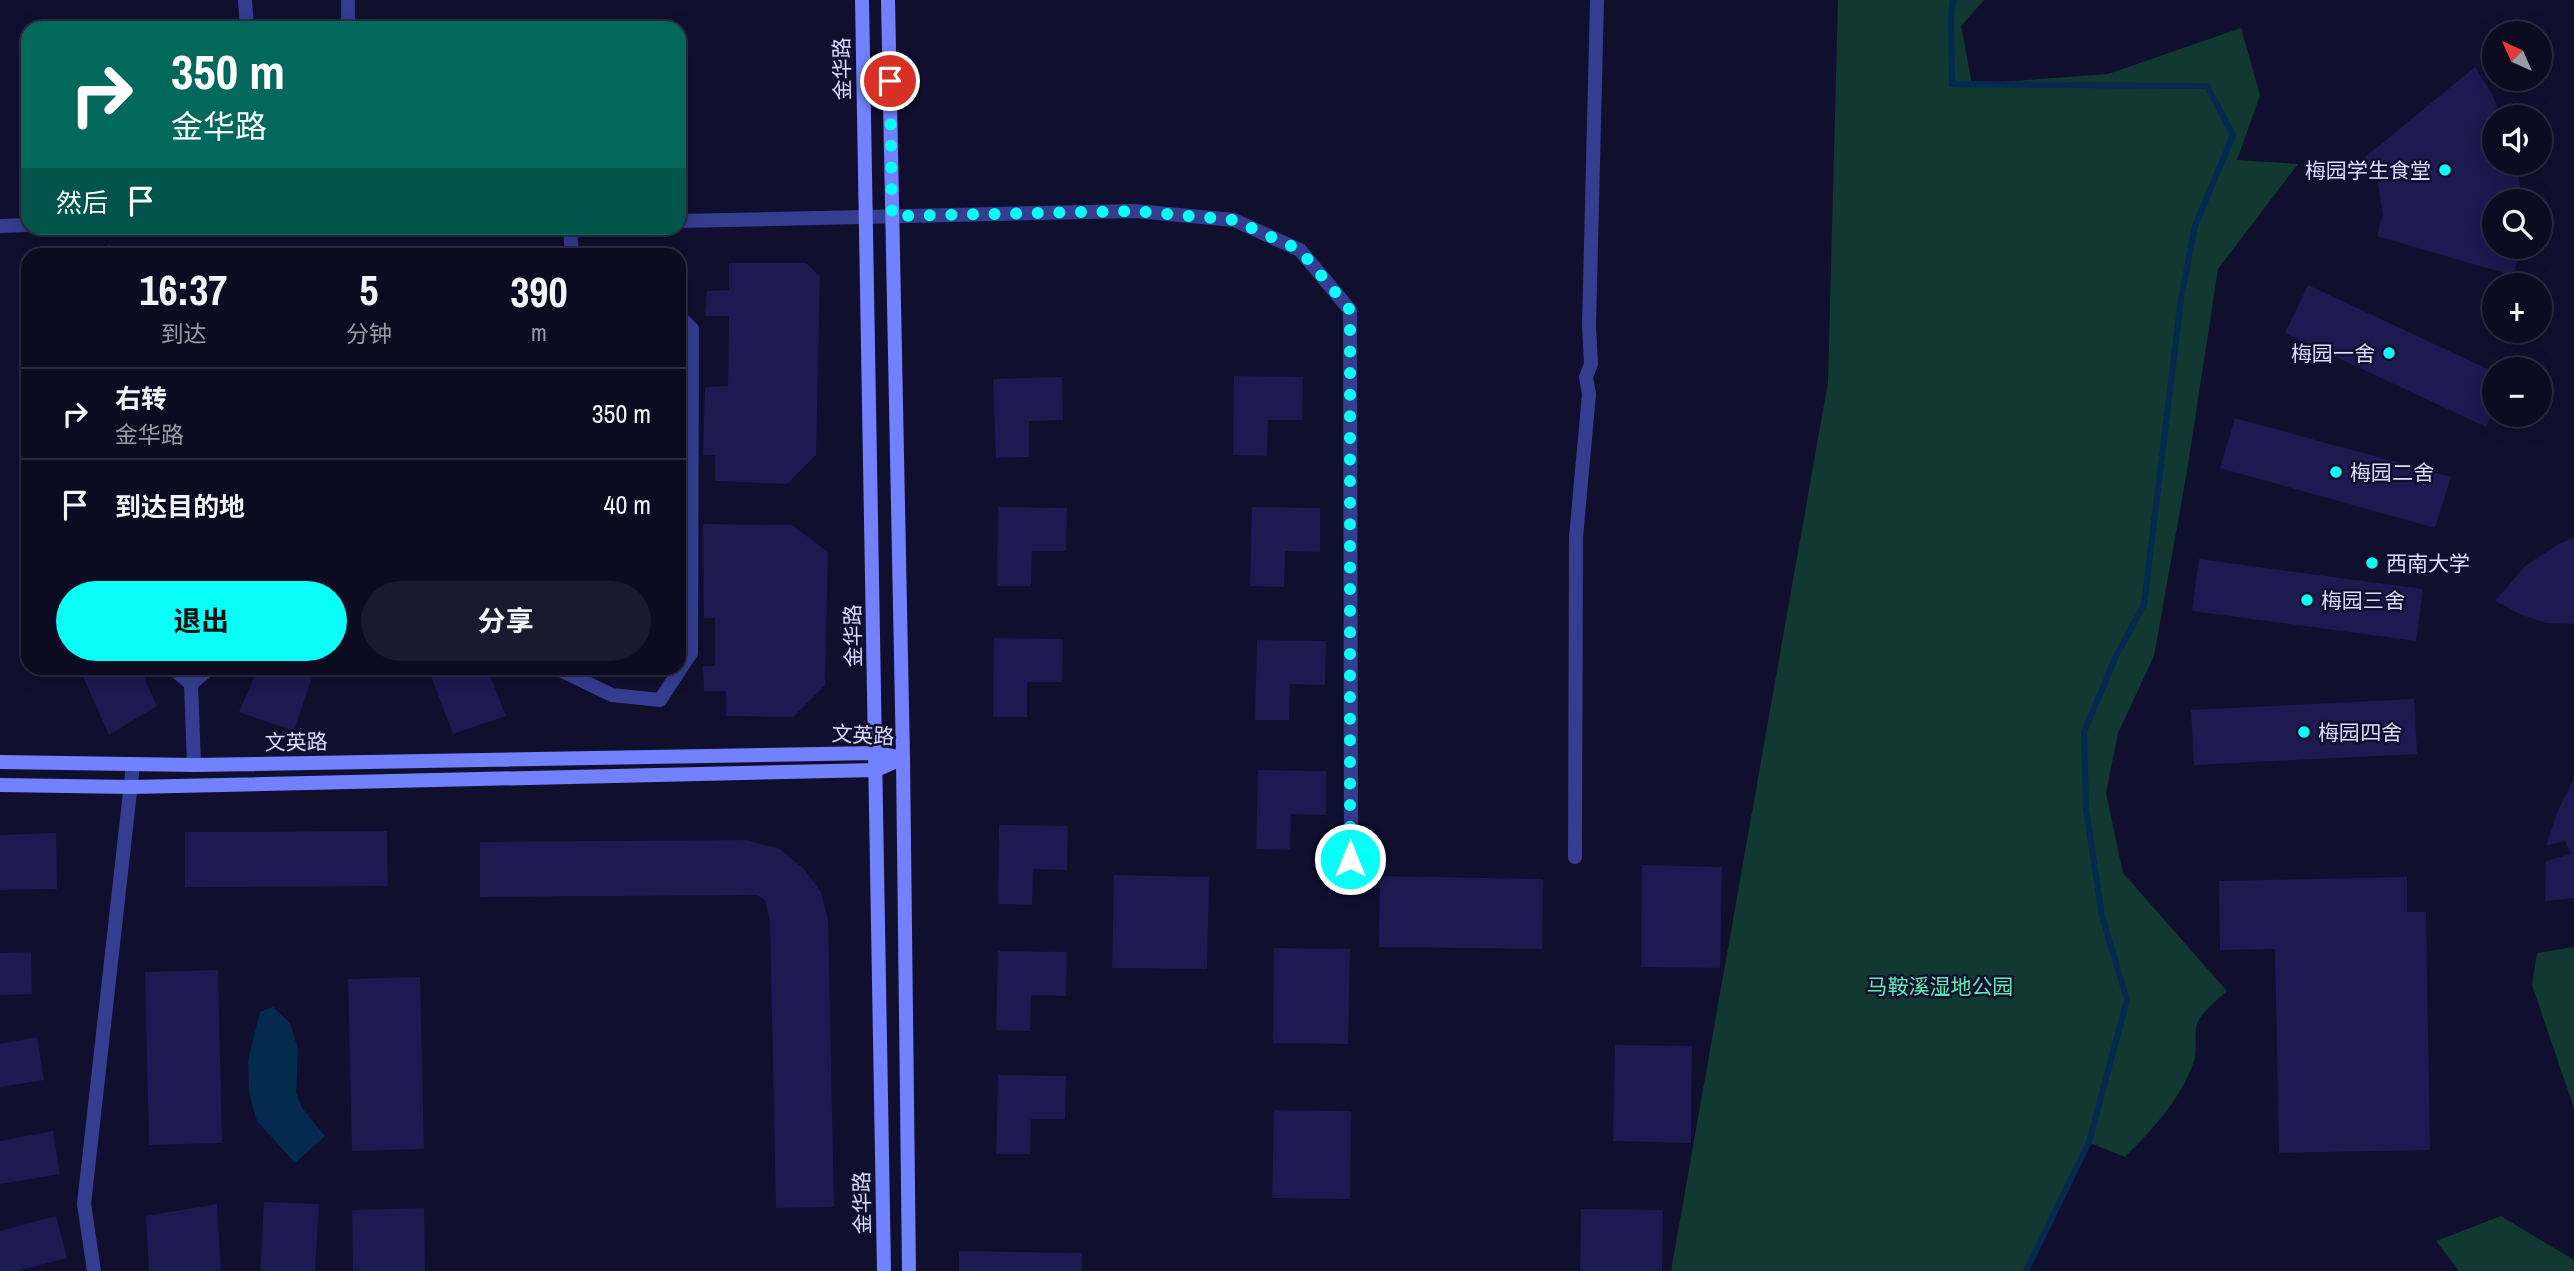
<!DOCTYPE html>
<html lang="zh">
<head>
<meta charset="utf-8">
<style>
	body { margin:0; font-family:"Archivo Narrow","Noto Sans SC",sans-serif; background:#1a192f; color:#f1f3f6; height:100vh; display:flex; flex-direction:column; font-size:26px; white-space:nowrap }
	* { box-sizing:border-box; margin:0 }
	p { font-size:23px; color:#9a9ba5 }
	.icon { flex:none; width:38px; height:38px; fill:none; stroke:currentColor; stroke-width:2; stroke-linecap:round; stroke-linejoin:round }
	.map { position:relative; flex:1; overflow:hidden }
	.details { position:absolute; left:21px; top:248px; width:665px; height:427px; display:flex; flex-direction:column; background:#0c0b22; border-radius:21px; box-shadow:0 4px 18px #0003,0 0 0 2px #2c2b40 }
	.details>* { flex:none }
	.top-card { position:absolute; left:21px; top:21px; width:665px; height:214px; border-radius:21px; box-shadow:0 4px 18px #0003,0 0 0 2px #2c2b40; background:#00695c; color:#fff; overflow:hidden }
	.needle { width:46px; rotate:315deg }
	.fabs { position:absolute; left:2482px; top:21px; display:grid; gap:14px }
	.fabs a { display:grid; place-items:center; width:70px; height:70px; border-radius:50%; background:#0c0b22; box-shadow:0 4px 18px #0003,0 0 0 2px #2c2b40; font-size:35px }
	.pin { position:absolute; display:grid; place-items:center; width:60px; height:60px; color:#fff; margin:-30px; border:4px solid #fff; border-radius:50%; box-shadow:0 2px 7px #0007 }
	.me { position:absolute; width:77px; margin:-38px; rotate:0deg; stroke-linejoin:round; filter:drop-shadow(0 0 5px #0008) }
	.turn { display:flex; align-items:center; gap:24px; height:147px; padding:0 35px; font-size:32px }
	.turn .icon { width:91px; height:91px; stroke-width:2.5 }
	.turn b { display:block; font-size:49px; line-height:60px }
	.then { display:flex; align-items:center; height:66px; padding:0 35px; background:#0003; gap:14px; font-size:26px }
	.eta { display:flex; justify-content:space-evenly; align-items:center; height:119px; text-align:center }
	.eta b { font-size:42px; font-weight:700; line-height:49px }
	.action { display:flex; gap:14px; margin-top:auto; padding:14px 35px }
	.action a { flex:1; height:80px; border-radius:42px; background:#07fff8; color:#111; font-size:28px; font-weight:700; line-height:80px; text-align:center }
	.action a+a { background:#1a192f; color:#f1f3f6 }
	ul { padding:0; list-style:none }
	li { display:flex; align-items:center; gap:21px; height:91px; padding:0 35px; border-top:2px solid #2c2b40 }
	li div { flex:1 }
	li b { display:block; font-size:26px }
	li em { font-style:normal }
	.map>svg:first-child { display:block }
	.green { fill:#113932 }
	.water { fill:#052a50 }
	.lines { fill:none; stroke-linecap:round; stroke-linejoin:round }
	.stream { stroke:#052a50; stroke-width:6 }
	.building { fill:#1d1951 }
	.minor { stroke:#353d91; stroke-width:14 }
	.secondary { stroke:#7281ff; stroke-width:14 }
	.route { stroke:#07fff8; stroke-width:12; stroke-dasharray:0 21.6 }
	.poi-dot { fill:#07fff8; stroke:#100f2e; stroke-width:2.5 }
	.labels { text-anchor:middle; dominant-baseline:central; stroke-width:5; stroke-linejoin:round; paint-order:stroke }
	.street-label { font-size:21px; fill:#dbdcff; stroke:#100f2e }
	.poi-label { font-size:21px; fill:#dbdcff; stroke:#100f2e; text-anchor:start }
	.park-label { font-size:21px; fill:#5aedb5; stroke:#100f2e }
</style>
</head>
<body>
<div class="map">
<svg width="2574" height="1271" viewBox="0 0 2574 1271">
	<rect width="100%" height="100%" fill="#100f2e"/>
	<!-- green -->
	<path class="green" d="M1838 0H1984L1961 26 1972 84 2108 74 2241 28 2260 95 2237 160 2298 164 2218 269 2187 471 2154 656 2118 733 2106 793 2123 873 2227 991C2217 1000 2198 1014 2196 1028 2195 1039 2197 1051 2194 1061 2181 1099 2153 1129 2125 1157L2088 1142 2026 1271H1671L1828 382Z
		M2574 947V1108L2532 985 2537 953Z
		M2501 1216 2574 1260V1271H2459L2436 1241Z"/>
	<!-- water -->
	<path class="water" d="M273 1007 290 1023 298 1049 296 1093 302 1108 325 1136 295 1163 257 1121 249 1093 248 1061 260 1012Z"/>
	<g class="lines">
		<!-- stream -->
		<path class="stream" d="M1953 0 1951 14 1952 84 2207 86 2233 135 2195 226 2181 299 2144 605 2116 656 2084 732 2086 809 2102 916 2127 1000 2089 1142 2026 1271"/>
	</g>
	<!-- building -->
	<path class="building" d="M2475 67 2491 92 2502 117H2494V163H2517L2522 201H2494V247H2520L2514 276 2377 236 2383 214 2377 178 2364 158Z
		M108 244 130 256H102Z
		M729 263H806L820 276 816 455 787 484 715 481V455H703L705 387 728 386 729 316H705L707 291 729 290Z
		M2308 285 2494 372V410L2486 427 2285 333Z
		M1234 376 1303 377 1302 420H1268L1267 456 1233 455Z
		M1062 377 1063 420 1029 421V457L996 458 993 379Z
		M2235 418 2451 477 2435 528 2220 468Z
		M998 507 1067 508 1066 551H1032L1031 586H997Z
		M1252 507 1320 508V552L1285 551 1284 587 1250 586Z
		M703 524 792 525 828 552 825 685 793 717 726 716V691H704L703 666H715V618H704Z
		M2574 537V624L2547 623 2522 615 2495 601 2525 566 2557 545Z
		M2199 559 2423 589 2416 641 2192 611Z
		M994 638 1063 639 1062 682H1027V717H993Z
		M1257 640 1326 641 1325 685 1290 684 1289 720H1255Z
		M79 668H140L157 706 109 735Z
		M258 668H315L294 731 239 712Z
		M428 668H487L506 716 453 734Z
		M591 668H643V671H591Z
		M2414 699 2417 754 2194 765 2191 710Z
		M1258 770 1326 771V815L1291 814 1290 850 1256 849Z
		M2574 779V898L2545 901 2546 861 2571 854 2565 841 2546 846 2558 810Z
		M999 825 1068 826 1067 870 1033 869 1032 905 998 904Z
		M387 831 388 886 185 887V832Z
		M56 833 57 889 0 890V835Z
		M747 840 780 849 804 869 821 892 828 920 834 1207 776 1208 770 921 765 900 757 895 480 897V842Z
		M1642 865 1722 867 1720 968 1641 967Z
		M1114 875 1209 877 1207 969 1112 968Z
		M1380 876 1543 879 1542 949 1379 947Z
		M2407 877V912H2426L2430 1150 2279 1153 2275 949 2220 950 2219 881Z
		M1274 948 1350 949 1348 1044 1273 1043Z
		M998 951 1067 952 1066 996 1031 995 1030 1031 996 1030Z
		M31 952 32 994 0 995V953Z
		M218 970 222 1143 149 1145 145 972Z
		M420 977 424 1149 352 1151 348 979Z
		M37 1037 44 1080 0 1087V1044Z
		M1615 1045 1692 1046 1691 1143 1613 1141Z
		M998 1075 1066 1076 1065 1119H1031L1030 1154H996Z
		M1274 1110 1351 1111 1350 1199 1272 1198Z
		M53 1131 60 1174 0 1184V1141Z
		M264 1202 319 1204 315 1271H260Z
		M217 1204 221 1271H149L146 1216Z
		M424 1208 425 1271H353L352 1210Z
		M1581 1209 1663 1210 1662 1271H1580Z
		M56 1216 67 1258 17 1271H0V1231Z
		M959 1251 1082 1253V1271H959Z"/>
	<g class="lines">
		<!-- minor -->
		<path class="minor" d="M245 0 247 28
			M348 28V0
			M679 221 1135 211 1234 220 1300 250 1350 310 1351 859
			M0 226 28 225
			M570 228 572 256
			M172 668 191 684 194 765
			M556 668 612 695 660 700 691 653 692 329 679 316
			M191 684 210 668
			M1575 857 1576 537 1589 394 1586 377 1591 364 1589 326 1597 0
			M94 1271 84 1204 133 765"/>
		<!-- secondary -->
		<path class="secondary" d="M862 0 884 1271
			M888 0 903 758 909 1271
			M0 762 194 765 876 753 903 758
			M0 785 131 787 876 770 903 758"/>
	</g>
	<g class="lines">
		<!-- route -->
		<path class="route" d="M890 81 892 216 1135 211 1234 220 1300 250 1350 310V859"/>
	</g>
	<!-- markers -->
	<g class="poi-dot">
		<circle cx="2445" cy="170" r="7"/>
		<circle cx="2389" cy="353" r="7"/>
		<circle cx="2336" cy="472" r="7"/>
		<circle cx="2372" cy="563" r="7"/>
		<circle cx="2307" cy="600" r="7"/>
		<circle cx="2304" cy="732" r="7"/>
	</g>
	<g class="labels">
		<!-- street labels -->
		<g class="street-label">
			<text transform="translate(842 69) rotate(-91)">金华路</text>
			<text transform="translate(853 636) rotate(-91)">金华路</text>
			<text transform="translate(863 735) rotate(3)">文英路</text>
			<text transform="translate(296 742) rotate(-1)">文英路</text>
			<text transform="translate(862 1203) rotate(-91)">金华路</text>
		</g>
		<!-- poi labels -->
		<g class="poi-label">
			<text x="2431" y="170" text-anchor="end">梅园学生食堂</text>
			<text x="2375" y="353" text-anchor="end">梅园一舍</text>
			<text x="2350" y="472">梅园二舍</text>
			<text x="2386" y="563">西南大学</text>
			<text x="2321" y="600">梅园三舍</text>
			<text x="2318" y="732">梅园四舍</text>
		</g>
		<!-- park labels -->
		<g class="park-label">
			<text x="1940" y="986">马鞍溪湿地公园</text>
		</g>
	</g>
</svg>
<div class="fabs">
<a><svg class="needle" viewBox="-14 -14 28 28"><path d="M0-13l5 13h-10z" fill="#e53935"/><path d="M0 13l5-13h-10z" fill="#9a9ba5"/></svg></a>
<a><svg class="icon" aria-label="sound" viewBox="0 0 24 24"><path d="M4 9h4l5-4v14l-5-4H4zM17 9q2 3 0 6"/></svg></a>
<a><svg class="icon" aria-label="search" viewBox="0 0 24 24"><circle cx="10" cy="10" r="6"/><path d="M15 15l6 6"/></svg></a>
<a>+</a>
<a>−</a>
</div>
<div class="pin" style="left:890px;top:81px;background:#d93025"><svg class="icon" aria-label="arrive" viewBox="0 0 24 24"><path d="M6 21V4h12l-3 4 3 4H6"/></svg></div>
<svg class="me" style="left:1350px;top:859px" viewBox="-20 -20 40 40"><circle r="17" fill="#07fff8" stroke="#fff" stroke-width="3"/><path d="M0-11L8 9 0 5-8 9z" fill="#fff"/></svg>
<div class="top-card">
<div class="turn"><svg class="icon" aria-label="right" viewBox="0 0 24 24"><path d="M7 20v-9h11M14 6l5 5-5 5"/></svg><div><b>350 m</b>金华路</div></div>
<div class="then">然后<svg class="icon" aria-label="arrive" viewBox="0 0 24 24"><path d="M6 21V4h12l-3 4 3 4H6"/></svg></div>
</div>
<section class="details">
<div class="eta">
<div><b>16:37</b><p>到达</p></div>
<div><b>5</b><p>分钟</p></div>
<div><b>390</b><p>m</p></div>
</div>
<ul>
<li><svg class="icon" aria-label="right" viewBox="0 0 24 24"><path d="M7 20v-9h11M14 6l5 5-5 5"/></svg><div><b>右转</b><p>金华路</p></div><em>350 m</em></li>
<li><svg class="icon" aria-label="arrive" viewBox="0 0 24 24"><path d="M6 21V4h12l-3 4 3 4H6"/></svg><div><b>到达目的地</b></div><em>40 m</em></li>
</ul>
<div class="action"><a>退出</a><a>分享</a></div>
</section>
</div>
</body>
</html>
